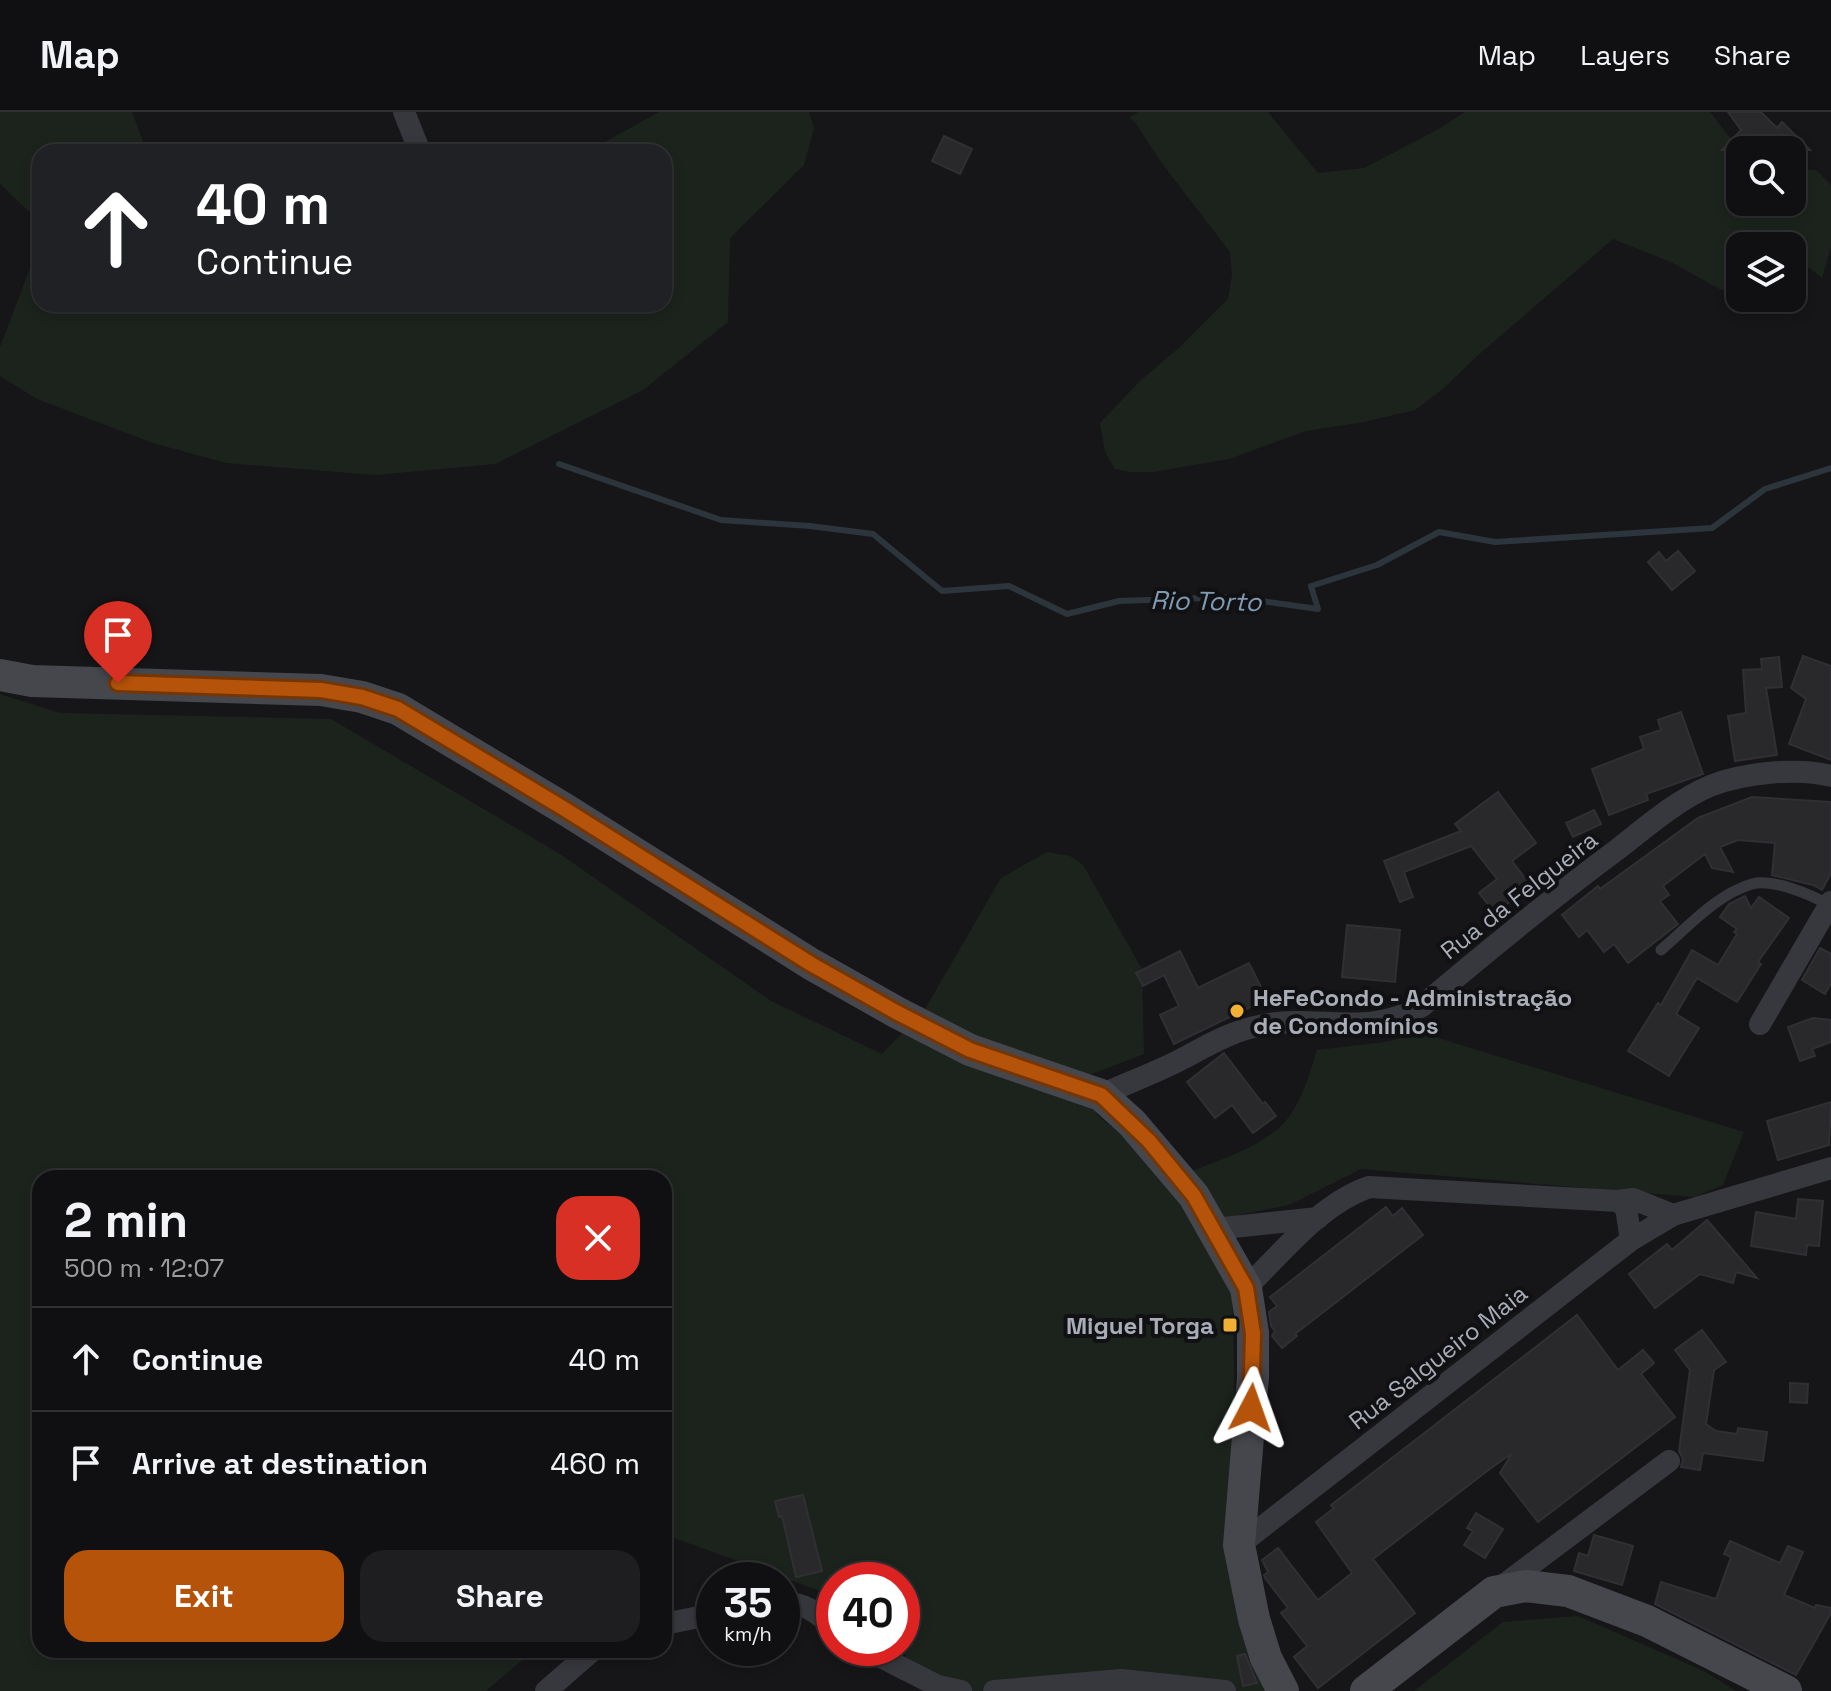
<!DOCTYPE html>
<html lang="en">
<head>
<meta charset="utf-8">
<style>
	body { margin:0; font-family:"Space Grotesk",sans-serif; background:#1e1e20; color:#f1f3f6; height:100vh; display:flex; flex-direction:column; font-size:30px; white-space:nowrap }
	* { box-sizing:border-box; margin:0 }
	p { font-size:26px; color:#9c9d9f }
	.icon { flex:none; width:44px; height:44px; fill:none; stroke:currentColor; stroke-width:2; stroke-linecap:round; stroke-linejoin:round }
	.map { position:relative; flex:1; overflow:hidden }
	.side { position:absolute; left:32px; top:1058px; width:640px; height:488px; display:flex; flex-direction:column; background:#101012; border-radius:24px; box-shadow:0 4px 12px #0003,0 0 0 2px #303032 }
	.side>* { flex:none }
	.banner { position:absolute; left:32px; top:32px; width:640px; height:168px; border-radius:24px; box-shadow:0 4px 12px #0003,0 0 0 2px #303032; background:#202124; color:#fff; overflow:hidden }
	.controls { position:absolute; left:1726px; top:24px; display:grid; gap:16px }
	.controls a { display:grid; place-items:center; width:80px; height:80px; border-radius:16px; background:#101012; box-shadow:0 4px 12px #0003,0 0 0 2px #303032; font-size:40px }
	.speed { position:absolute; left:696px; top:1450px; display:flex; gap:16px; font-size:40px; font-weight:700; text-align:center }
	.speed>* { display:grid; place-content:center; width:104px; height:104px; border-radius:50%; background:#101012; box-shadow:0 4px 12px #0003,0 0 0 2px #303032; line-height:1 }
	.speed small { font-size:20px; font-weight:400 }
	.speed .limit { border:12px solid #d22; background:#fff; color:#111 }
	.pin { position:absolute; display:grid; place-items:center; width:68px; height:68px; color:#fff; margin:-82px -34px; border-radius:50% 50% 50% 0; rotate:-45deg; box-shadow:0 0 8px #0007 }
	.pin .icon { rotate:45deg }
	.me { position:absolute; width:88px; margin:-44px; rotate:4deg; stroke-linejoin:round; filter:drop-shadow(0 0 6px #0008) }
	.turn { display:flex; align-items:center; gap:28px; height:168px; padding:0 32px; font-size:36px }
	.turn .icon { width:104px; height:104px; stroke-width:2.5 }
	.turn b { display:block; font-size:56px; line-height:68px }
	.round { display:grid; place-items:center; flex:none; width:84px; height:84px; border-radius:24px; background:#1e1e20 }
	.headline { display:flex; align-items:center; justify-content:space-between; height:136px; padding:0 32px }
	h1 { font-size:48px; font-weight:800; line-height:60px }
	.action { display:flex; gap:16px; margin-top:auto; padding:16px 32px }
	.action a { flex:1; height:92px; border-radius:24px; background:#b45309; color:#fff; font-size:32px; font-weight:800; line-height:92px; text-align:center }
	.action a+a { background:#1e1e20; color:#f1f3f6 }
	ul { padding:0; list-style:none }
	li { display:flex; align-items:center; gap:24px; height:104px; padding:0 32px; border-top:2px solid #303032 }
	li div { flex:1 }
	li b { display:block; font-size:30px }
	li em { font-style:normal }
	header { display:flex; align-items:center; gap:48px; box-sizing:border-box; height:112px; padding:0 40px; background:#101012; border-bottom:2px solid #303032 }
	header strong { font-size:38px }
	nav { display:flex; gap:44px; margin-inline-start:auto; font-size:28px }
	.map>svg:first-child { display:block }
	.green { fill:#1c231d }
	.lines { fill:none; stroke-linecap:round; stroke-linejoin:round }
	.stream { stroke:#2c353c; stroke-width:6 }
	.building { fill:#29292c; stroke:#303034; stroke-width:2 }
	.lane { stroke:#37383d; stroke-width:11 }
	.street { stroke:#37383d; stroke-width:22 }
	.secondary { stroke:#45474d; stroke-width:32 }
	.route-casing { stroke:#753606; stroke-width:20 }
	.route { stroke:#b45309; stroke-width:14 }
	.poi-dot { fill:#f2b134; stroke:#111113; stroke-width:3 }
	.labels { text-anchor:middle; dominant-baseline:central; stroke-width:8; stroke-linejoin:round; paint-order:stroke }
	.street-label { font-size:24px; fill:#a8adb8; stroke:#111113 }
	.poi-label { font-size:24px; font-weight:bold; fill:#a8adb8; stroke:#111113; text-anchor:start }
	.water-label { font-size:26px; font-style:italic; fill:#7f9bb3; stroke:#111113 }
</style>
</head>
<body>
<header>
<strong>Map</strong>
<nav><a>Map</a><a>Layers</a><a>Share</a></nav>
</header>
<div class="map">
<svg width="1831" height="1579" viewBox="0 0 1831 1579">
	<rect width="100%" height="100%" fill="#161618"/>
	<!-- green -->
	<path class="green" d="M0 0H132L147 40H40V110L0 72Z
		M659 0H809L814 16 804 53 730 126 728 210 643 278 495 352 375 363 226 351 153 331 37 287 0 264V235L40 130V192H664V40H587Z
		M1138 0H1268L1318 61 1364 56 1439 17 1465 0H1710L1730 26 1746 38H1740V90H1792V57L1816 58 1831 73V135L1822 166 1808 155 1792 164V134H1740V179L1721 178 1671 150 1613 127 1476 245 1443 277 1415 298 1364 310 1306 319 1229 347 1153 360H1131L1115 357 1105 340 1100 311 1140 269 1181 234 1228 187 1232 163 1230 140 1161 50 1135 10 1129 6Z
		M0 582 60 601 331 607 560 742 771 889 882 942 925 897 1001 766 1047 740 1070 744 1083 753 1142 857 1144 942 1089 963 1097 1003 1177 1065C1209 1052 1259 1037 1283 1012 1302 992 1309 962 1317 938L1385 930 1422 921 1744 1020 1723 1073 1694 1085 1361 1057 1289 1093 1238 1103 1211 1128 1232 1168 1236 1341 1277 1579H926L910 1565 902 1528V1468H834V1484L669 1424 664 1428V1066H40V1538H534L486 1579H0Z
		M1578 1504 1704 1559 1736 1579H1414L1503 1510Z"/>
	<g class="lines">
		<!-- stream -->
		<path class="stream" d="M559 352 721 408 810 414 873 422 942 479 1009 474 1067 502 1119 489 1233 485 1318 497 1311 474 1377 453 1439 420 1495 430 1712 416 1765 377 1831 356"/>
	</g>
	<!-- building -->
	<path class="building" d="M1728 0H1761L1777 16 1782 10 1810 38H1722L1741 18Z
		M944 24 972 37 960 62 932 49Z
		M1678 439 1695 459 1672 478 1648 450 1659 440 1666 449Z
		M1803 544 1831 554V648L1789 632 1806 587 1791 576Z
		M1779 545 1782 575 1766 576 1777 643 1735 649 1728 604 1746 601 1743 558 1762 557 1761 547Z
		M1681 600 1703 662 1646 682 1648 688 1609 703 1592 657 1644 637 1640 625 1661 618 1658 608Z
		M1498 680 1536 731 1512 749 1531 774 1495 801 1479 781 1497 767 1471 734 1404 760 1413 785 1400 790 1384 749 1461 719 1455 712Z
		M1752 685 1831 690V761L1822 778 1813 773 1772 763 1775 731 1738 728 1720 735 1733 760 1712 756 1705 742 1663 774 1669 783 1660 789 1678 812 1628 851 1614 832 1604 840 1587 818 1579 825 1562 803 1598 774 1600 777 1698 706Z
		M1594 698 1601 712 1573 725 1566 711Z
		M1745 784 1751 796 1759 785 1789 806 1758 850 1761 852 1737 890 1697 866 1676 902 1699 916 1669 964 1628 939 1658 891 1661 893 1692 838 1718 853 1737 822 1734 820 1737 817 1720 805 1729 792Z
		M1347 813 1400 818 1395 870 1342 865Z
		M1820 836 1831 842V871L1825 882 1802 868Z
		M1180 839 1198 876 1249 851 1267 887 1174 932 1160 903 1179 894 1164 863 1143 874 1136 861Z
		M1813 906 1831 908V930L1812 937 1815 944 1800 949 1788 915Z
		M1224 941 1263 992 1265 990 1276 1004 1253 1021 1232 993 1215 1006 1187 970Z
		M1831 990 1829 1033 1778 1048 1767 1009Z
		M1798 1087 1823 1089 1819 1134 1807 1133 1806 1143 1751 1134 1756 1100 1796 1107Z
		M1386 1095 1393 1104 1402 1096 1423 1123 1295 1222 1297 1224 1282 1236 1272 1224 1275 1219 1271 1214 1269 1200 1277 1194 1270 1185Z
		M1707 1108 1757 1166 1736 1160 1733 1171 1700 1162 1655 1196 1629 1162 1667 1132 1672 1138Z
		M1577 1203 1618 1258 1643 1238 1654 1251 1641 1262 1675 1305 1538 1410 1500 1361 1512 1341 1487 1359 1373 1447 1415 1501 1318 1576 1294 1545 1307 1534 1281 1501 1288 1496 1265 1466 1264 1463 1268 1460 1262 1448 1278 1436 1318 1488 1352 1461 1316 1410 1334 1396 1331 1393Z
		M1702 1218 1726 1250 1714 1258 1706 1312 1716 1319 1737 1322 1738 1316 1767 1320 1763 1349 1703 1341 1700 1358 1681 1355 1683 1347 1679 1339 1690 1258 1675 1238Z
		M1790 1271 1808 1272 1807 1291 1790 1290Z
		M803 1383 822 1459 796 1465 782 1404 779 1405 775 1389Z
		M1476 1401 1503 1417 1485 1446 1464 1433 1473 1419 1467 1416Z
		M1594 1423 1633 1434 1622 1473 1574 1459 1579 1441 1588 1444Z
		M1730 1429 1780 1451 1788 1434 1803 1440 1784 1483 1815 1496 1816 1493 1831 1496V1501L1796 1563 1655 1492 1661 1470 1716 1487 1731 1445 1724 1442Z
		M1245 1542 1257 1571 1243 1574 1237 1544Z"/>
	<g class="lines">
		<!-- lane -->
		<path class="lane" d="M1661 838C1688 815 1717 782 1752 772 1772 766 1812 783 1829 793"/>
		<!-- street -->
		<path class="street" d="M404 0 420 40
			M1760 912 1831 790
			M1101 983C1127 971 1155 961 1180 948 1205 935 1231 919 1259 914 1317 901 1366 927 1422 894 1485 841 1548 789 1614 740 1644 717 1675 689 1710 674 1742 661 1798 655 1831 664
			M1618 1089 1633 1087 1673 1103
			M1214 1117 1318 1106
			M1246 1176C1282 1141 1320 1092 1369 1075L1618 1089 1626 1096 1631 1128
			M1239 1433 1631 1128 1673 1103 1831 1056
			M1501 1475 1669 1349
			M782 1492C804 1489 818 1502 834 1515
			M664 1512 714 1502
			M863 1536 938 1574 961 1579
			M546 1579 593 1538
			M994 1579 1121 1568 1225 1579"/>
		<!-- secondary -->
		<path class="secondary" d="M0 563 32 569 321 578 362 585 398 597 563 696 811 852 896 900 970 938 1101 983 1132 1011 1194 1084 1246 1176 1253 1221V1265L1239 1433 1254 1507 1266 1546 1283 1579
			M1366 1579 1494 1480 1526 1474 1568 1479 1647 1509 1786 1579"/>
	</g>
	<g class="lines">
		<defs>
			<path id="route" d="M118 571 321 578 362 585 398 597 563 696 811 852 896 900 970 938 1101 983 1149 1029 1194 1084 1246 1176 1253 1221 1251 1296"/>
		</defs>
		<!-- route casing -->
		<use href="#route" class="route-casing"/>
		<!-- route -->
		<use href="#route" class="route"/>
	</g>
	<!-- markers -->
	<g class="poi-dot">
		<circle cx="1237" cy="899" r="8"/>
		<rect x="1222" y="1205" width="16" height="16" rx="4"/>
	</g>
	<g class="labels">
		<!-- street labels -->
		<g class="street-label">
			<text transform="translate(1519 783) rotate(-38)">Rua da Felgueira</text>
			<text transform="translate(1438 1245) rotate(-38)">Rua Salgueiro Maia</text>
		</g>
		<!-- poi labels -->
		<g class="poi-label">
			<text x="1253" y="885">HeFeCondo - Administração<tspan x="1253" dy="28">de Condomínios</tspan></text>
			<text x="1214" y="1213" text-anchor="end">Miguel Torga</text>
		</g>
		<!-- water labels -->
		<g class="water-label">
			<text transform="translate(1206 489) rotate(1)">Rio Torto</text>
		</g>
	</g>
</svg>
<div class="controls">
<a><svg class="icon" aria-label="search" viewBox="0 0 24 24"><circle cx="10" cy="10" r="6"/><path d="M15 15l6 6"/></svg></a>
<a><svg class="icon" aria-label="layers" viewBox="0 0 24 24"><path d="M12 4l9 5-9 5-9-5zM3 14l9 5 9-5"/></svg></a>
</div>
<div class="speed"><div>35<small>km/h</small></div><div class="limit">40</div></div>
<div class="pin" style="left:118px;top:571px;background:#d93025"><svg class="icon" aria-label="arrive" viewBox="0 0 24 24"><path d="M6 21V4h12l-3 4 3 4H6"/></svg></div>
<svg class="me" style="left:1251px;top:1296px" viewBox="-20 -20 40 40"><path d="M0-17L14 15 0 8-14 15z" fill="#b45309" stroke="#fff" stroke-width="4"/></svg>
<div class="banner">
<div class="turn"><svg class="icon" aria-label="ahead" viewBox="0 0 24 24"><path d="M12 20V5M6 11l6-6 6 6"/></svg><div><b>40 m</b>Continue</div></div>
</div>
<section class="side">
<div class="headline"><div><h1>2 min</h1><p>500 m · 12:07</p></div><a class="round" style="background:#d93025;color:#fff"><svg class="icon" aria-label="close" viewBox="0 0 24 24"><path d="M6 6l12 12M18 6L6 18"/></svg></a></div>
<ul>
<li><svg class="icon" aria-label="ahead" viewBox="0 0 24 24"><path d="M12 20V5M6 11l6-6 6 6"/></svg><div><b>Continue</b></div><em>40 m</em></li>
<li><svg class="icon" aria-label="arrive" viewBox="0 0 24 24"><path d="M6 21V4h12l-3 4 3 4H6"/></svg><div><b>Arrive at destination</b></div><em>460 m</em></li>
</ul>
<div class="action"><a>Exit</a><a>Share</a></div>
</section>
</div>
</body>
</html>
